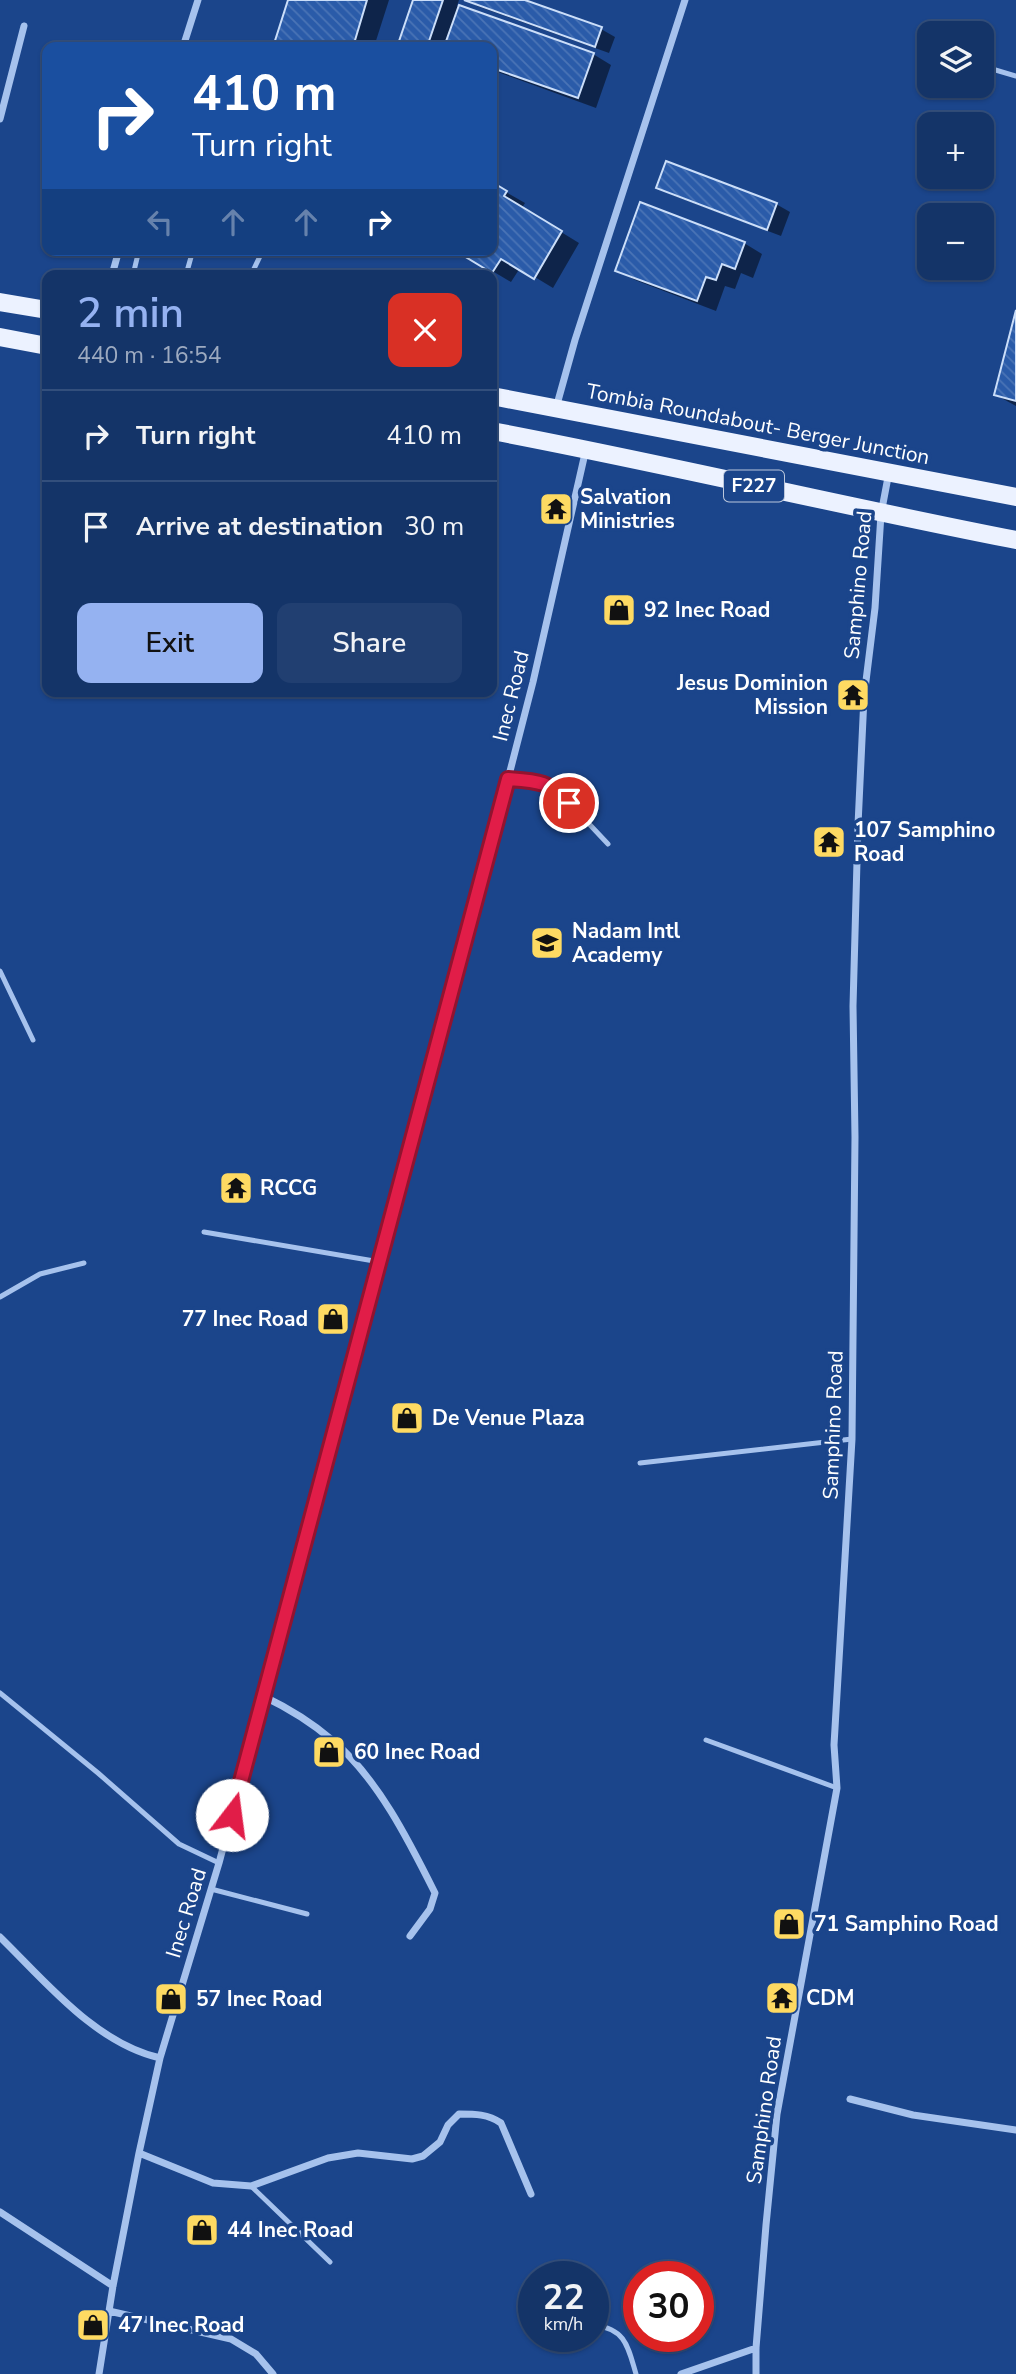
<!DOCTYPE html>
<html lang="en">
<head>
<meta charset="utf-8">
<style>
	body { margin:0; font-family:"Nunito Sans",sans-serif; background:#213f71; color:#f1f3f6; height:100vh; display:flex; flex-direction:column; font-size:26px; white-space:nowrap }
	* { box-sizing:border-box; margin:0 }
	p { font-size:23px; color:#9daac0 }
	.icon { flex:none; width:38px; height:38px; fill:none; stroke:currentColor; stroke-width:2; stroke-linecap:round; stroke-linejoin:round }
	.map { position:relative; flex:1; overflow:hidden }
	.details { position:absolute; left:42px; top:270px; width:455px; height:427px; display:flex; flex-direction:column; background:#143468; border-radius:14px; box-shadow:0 2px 5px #0004,0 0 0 2px #334f7c }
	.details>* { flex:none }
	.guide { position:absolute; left:42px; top:42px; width:455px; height:214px; border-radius:14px; box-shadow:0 2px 5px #0004,0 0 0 2px #334f7c; background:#1a4fa0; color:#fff; overflow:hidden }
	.controls { position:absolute; left:917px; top:21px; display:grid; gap:14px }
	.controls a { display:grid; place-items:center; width:77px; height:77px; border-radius:14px; background:#143468; box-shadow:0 2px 5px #0004,0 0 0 2px #334f7c; font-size:35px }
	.speed { position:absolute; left:518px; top:2261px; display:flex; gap:14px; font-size:35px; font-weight:700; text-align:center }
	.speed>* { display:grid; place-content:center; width:91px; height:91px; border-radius:50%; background:#143468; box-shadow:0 2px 5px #0004,0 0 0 2px #334f7c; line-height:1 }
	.speed small { font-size:18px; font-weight:400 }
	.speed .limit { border:10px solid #d22; background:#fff; color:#111 }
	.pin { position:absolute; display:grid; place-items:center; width:60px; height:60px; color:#fff; margin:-30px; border:4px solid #fff; border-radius:50%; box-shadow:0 2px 7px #0007 }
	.me { position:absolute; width:77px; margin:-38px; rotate:15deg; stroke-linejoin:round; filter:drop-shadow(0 0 5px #0008) }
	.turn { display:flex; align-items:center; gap:24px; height:147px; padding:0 35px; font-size:32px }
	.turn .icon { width:91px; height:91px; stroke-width:2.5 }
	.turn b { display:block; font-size:49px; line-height:60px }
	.lanes { display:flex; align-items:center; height:66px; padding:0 35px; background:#0003; justify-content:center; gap:35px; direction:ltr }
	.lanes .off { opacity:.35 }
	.round { display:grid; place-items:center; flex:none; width:74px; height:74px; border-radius:14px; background:#213f71 }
	.headline { display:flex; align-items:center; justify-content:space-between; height:119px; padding:0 35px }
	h1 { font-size:42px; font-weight:600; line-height:52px; color:#95b2f1 }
	.button { display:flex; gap:14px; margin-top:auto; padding:14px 35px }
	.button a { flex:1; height:80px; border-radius:14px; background:#95b2f1; color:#111; font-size:28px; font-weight:600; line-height:80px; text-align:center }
	.button a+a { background:#213f71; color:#f1f3f6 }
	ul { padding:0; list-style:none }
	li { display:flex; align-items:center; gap:21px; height:91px; padding:0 35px; border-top:2px solid #334f7c }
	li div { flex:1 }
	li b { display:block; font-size:26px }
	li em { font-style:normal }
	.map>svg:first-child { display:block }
	.shadow { fill:#0007 }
	.building { fill:url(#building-back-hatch); stroke:#cbdef9; stroke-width:2 }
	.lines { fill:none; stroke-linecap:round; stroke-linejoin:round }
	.service { stroke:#a6c2ed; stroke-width:5 }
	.minor { stroke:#a6c2ed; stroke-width:7 }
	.primary { stroke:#ecf2ff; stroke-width:18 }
	.route-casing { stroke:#92132f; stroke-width:18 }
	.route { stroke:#e11d48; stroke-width:12 }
	.labels { text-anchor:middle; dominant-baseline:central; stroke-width:7; stroke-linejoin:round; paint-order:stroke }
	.shield { fill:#1b458b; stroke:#bbc7dc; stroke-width:2 }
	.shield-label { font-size:19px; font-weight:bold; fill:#fff }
	.street-label { font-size:21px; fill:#fff; stroke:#1b458b }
	.poi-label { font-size:21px; font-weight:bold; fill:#fff; stroke:#1b458b; text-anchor:start }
</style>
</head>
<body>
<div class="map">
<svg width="1016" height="2374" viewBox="0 0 1016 2374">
	<defs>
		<pattern id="building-back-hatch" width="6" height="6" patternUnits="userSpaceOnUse" patternTransform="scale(1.75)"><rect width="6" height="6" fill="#2a5ba9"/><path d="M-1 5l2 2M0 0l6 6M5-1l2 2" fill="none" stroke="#4a74b6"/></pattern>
	</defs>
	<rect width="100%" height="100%" fill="#1b458b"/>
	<!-- shadow -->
	<path class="shadow" d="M289 0H389L374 47H275Z
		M415 0H459L457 6 593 54 611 65 596 108 492 70V47H399Z
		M466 0H520L601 29 615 37 609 53 477 6Z
		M492 184 525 203 522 208 579 243 553 288 520 268 511 282 457 250H492Z
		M658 187 776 204 790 212 781 236 672 195Z
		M744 243 762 254 753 278 741 273 735 289 725 286 716 311 635 280 617 270Z
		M1016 317V406L996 395Z"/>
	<!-- building -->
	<path class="building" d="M288 0H367L353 47H273Z
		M413 0H443L427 47H397Z
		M464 0H525L602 27 595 47Z
		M459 5 594 53 578 98 492 68V47H444Z
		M666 161 777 203 767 230 656 188Z
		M492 182 507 191 504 196 562 231 534 279 501 259 492 273 454 250H492Z
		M640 202 745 242 735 269 722 264 716 280 706 277 697 301 615 271Z
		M1016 310V401L994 395Z"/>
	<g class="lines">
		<!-- service -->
		<path class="service" d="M920 49 929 51
			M982 66 1016 76
			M133 275 139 250
			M186 275 193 250
			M251 275 263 250
			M508 779 540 781 558 791 608 844
			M0 971 33 1040
			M204 1232 380 1262
			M0 1297 40 1274 84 1263
			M640 1463 852 1439
			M0 1693 98 1773 179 1844 219 1863
			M706 1740 837 1788
			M211 1889 307 1914
			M251 2186 330 2262
			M594 2325C626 2329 628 2347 636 2374"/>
		<!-- minor -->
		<path class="minor" d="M183 47 198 0
			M0 119 24 26
			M112 275 119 250
			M556 408 575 340 685 0
			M263 1696C288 1708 311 1722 332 1740 377 1777 409 1841 435 1893L430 1909 410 1936
			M0 1937C46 1982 95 2043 160 2058
			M850 2099 913 2115 1016 2130
			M139 2153 213 2183 251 2186 328 2158 358 2153 412 2159 423 2156 440 2142 448 2125 459 2114C475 2114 488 2114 501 2123L531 2194
			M0 2212 113 2286
			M109 2311 231 2339 256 2354 273 2374
			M99 2374 113 2286 139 2153 160 2058 219 1863 508 779 533 682 586 449
			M681 2374 756 2348
			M756 2374V2348L766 2225 777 2114 837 1788 834 1745 852 1439 855 1137 853 1006 858 825 864 697 875 608 881 514 889 472"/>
		<!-- primary -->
		<path class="primary" d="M0 302 47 310
			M0 337 47 346
			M492 396 1016 497
			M492 431C667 464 841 506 1016 540"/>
	</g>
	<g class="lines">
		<defs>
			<path id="route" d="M232 1815 508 779C537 781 549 781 569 803"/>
		</defs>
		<!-- route casing -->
		<use href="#route" class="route-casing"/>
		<!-- route -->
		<use href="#route" class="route"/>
	</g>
	<!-- icons -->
	<defs>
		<symbol id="temple-square" viewBox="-11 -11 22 22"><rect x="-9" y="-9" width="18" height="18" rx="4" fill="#feda62" stroke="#1b458b"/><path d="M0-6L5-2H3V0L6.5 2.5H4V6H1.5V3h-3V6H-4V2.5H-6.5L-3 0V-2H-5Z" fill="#111"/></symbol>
		<symbol id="shop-square" viewBox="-11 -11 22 22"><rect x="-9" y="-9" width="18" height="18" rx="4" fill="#feda62" stroke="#1b458b"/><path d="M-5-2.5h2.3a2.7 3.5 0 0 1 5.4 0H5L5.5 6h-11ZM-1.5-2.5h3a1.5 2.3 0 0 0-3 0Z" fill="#111"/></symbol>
		<symbol id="school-square" viewBox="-11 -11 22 22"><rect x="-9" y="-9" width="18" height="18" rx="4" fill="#feda62" stroke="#1b458b"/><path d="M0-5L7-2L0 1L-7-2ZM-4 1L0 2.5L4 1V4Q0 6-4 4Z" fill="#111"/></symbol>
	</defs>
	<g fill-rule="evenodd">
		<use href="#temple-square" x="537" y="490" width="38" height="38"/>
		<use href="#shop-square" x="600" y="591" width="38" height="38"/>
		<use href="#temple-square" x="834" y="676" width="38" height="38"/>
		<use href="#temple-square" x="810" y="823" width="38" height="38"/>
		<use href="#school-square" x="528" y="924" width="38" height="38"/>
		<use href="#temple-square" x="217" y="1169" width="38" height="38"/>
		<use href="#shop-square" x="314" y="1300" width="38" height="38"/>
		<use href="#shop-square" x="388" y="1399" width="38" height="38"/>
		<use href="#shop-square" x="310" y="1733" width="38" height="38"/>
		<use href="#shop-square" x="770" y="1905" width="38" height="38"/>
		<use href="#temple-square" x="763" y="1979" width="38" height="38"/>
		<use href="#shop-square" x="152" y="1980" width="38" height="38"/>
		<use href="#shop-square" x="183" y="2211" width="38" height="38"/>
		<use href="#shop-square" x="74" y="2306" width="38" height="38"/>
	</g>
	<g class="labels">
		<!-- shield labels -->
		<rect class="shield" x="724" y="470.5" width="60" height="31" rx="5"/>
		<g class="shield-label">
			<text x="754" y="486">F227</text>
		</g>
		<!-- street labels -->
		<g class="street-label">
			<text transform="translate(758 424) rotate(11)">Tombia Roundabout- Berger Junction</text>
			<text transform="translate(858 585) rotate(-85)">Samphino Road</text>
			<text transform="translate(511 696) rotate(-76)">Inec Road</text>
			<text transform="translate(833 1425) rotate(-88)">Samphino Road</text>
			<text transform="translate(186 1913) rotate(-73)">Inec Road</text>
			<text transform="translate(764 2110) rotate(-82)">Samphino Road</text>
		</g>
		<!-- poi labels -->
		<g class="poi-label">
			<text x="580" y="497">Salvation<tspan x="580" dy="24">Ministries</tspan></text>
			<text x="644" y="610">92 Inec Road</text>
			<text x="828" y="683" text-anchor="end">Jesus Dominion<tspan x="828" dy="24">Mission</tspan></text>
			<text x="854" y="830">107 Samphino<tspan x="854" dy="24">Road</tspan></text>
			<text x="572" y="931">Nadam Intl<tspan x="572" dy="24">Academy</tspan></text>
			<text x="260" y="1188">RCCG</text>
			<text x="308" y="1319" text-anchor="end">77 Inec Road</text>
			<text x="432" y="1418">De Venue Plaza</text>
			<text x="354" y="1752">60 Inec Road</text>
			<text x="814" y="1924">71 Samphino Road</text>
			<text x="806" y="1998">CDM</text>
			<text x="196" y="1999">57 Inec Road</text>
			<text x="227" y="2230">44 Inec Road</text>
			<text x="118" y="2325">47 Inec Road</text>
		</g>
	</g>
</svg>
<div class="controls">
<a><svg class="icon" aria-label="layers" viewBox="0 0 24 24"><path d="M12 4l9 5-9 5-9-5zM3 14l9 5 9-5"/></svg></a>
<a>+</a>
<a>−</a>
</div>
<div class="speed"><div>22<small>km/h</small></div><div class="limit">30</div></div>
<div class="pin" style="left:569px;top:803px;background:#d93025"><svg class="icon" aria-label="arrive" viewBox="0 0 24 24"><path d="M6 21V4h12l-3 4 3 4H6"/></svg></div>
<svg class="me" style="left:232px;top:1815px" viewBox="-20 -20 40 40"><circle r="19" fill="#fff"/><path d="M0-13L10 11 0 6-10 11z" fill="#e11d48"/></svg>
<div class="guide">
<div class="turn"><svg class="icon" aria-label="right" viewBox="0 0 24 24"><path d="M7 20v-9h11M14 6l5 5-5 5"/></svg><div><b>410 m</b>Turn right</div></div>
<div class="lanes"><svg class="icon off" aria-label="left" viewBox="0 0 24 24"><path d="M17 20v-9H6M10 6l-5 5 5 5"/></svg><svg class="icon off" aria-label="ahead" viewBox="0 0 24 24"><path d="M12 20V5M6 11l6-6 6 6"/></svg><svg class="icon off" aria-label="ahead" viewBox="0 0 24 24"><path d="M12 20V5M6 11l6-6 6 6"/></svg><svg class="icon" aria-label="right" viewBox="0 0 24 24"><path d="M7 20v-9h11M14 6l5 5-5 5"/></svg></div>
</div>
<section class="details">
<div class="headline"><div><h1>2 min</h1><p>440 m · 16:54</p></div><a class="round" style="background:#d93025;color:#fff"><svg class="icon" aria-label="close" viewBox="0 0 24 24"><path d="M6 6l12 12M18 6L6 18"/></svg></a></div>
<ul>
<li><svg class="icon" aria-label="right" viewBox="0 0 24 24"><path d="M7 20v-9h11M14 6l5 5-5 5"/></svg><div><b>Turn right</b></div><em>410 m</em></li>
<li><svg class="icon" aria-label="arrive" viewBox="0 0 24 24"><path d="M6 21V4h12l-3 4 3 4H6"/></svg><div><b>Arrive at destination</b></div><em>30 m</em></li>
</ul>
<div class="button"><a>Exit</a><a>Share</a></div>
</section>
</div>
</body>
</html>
